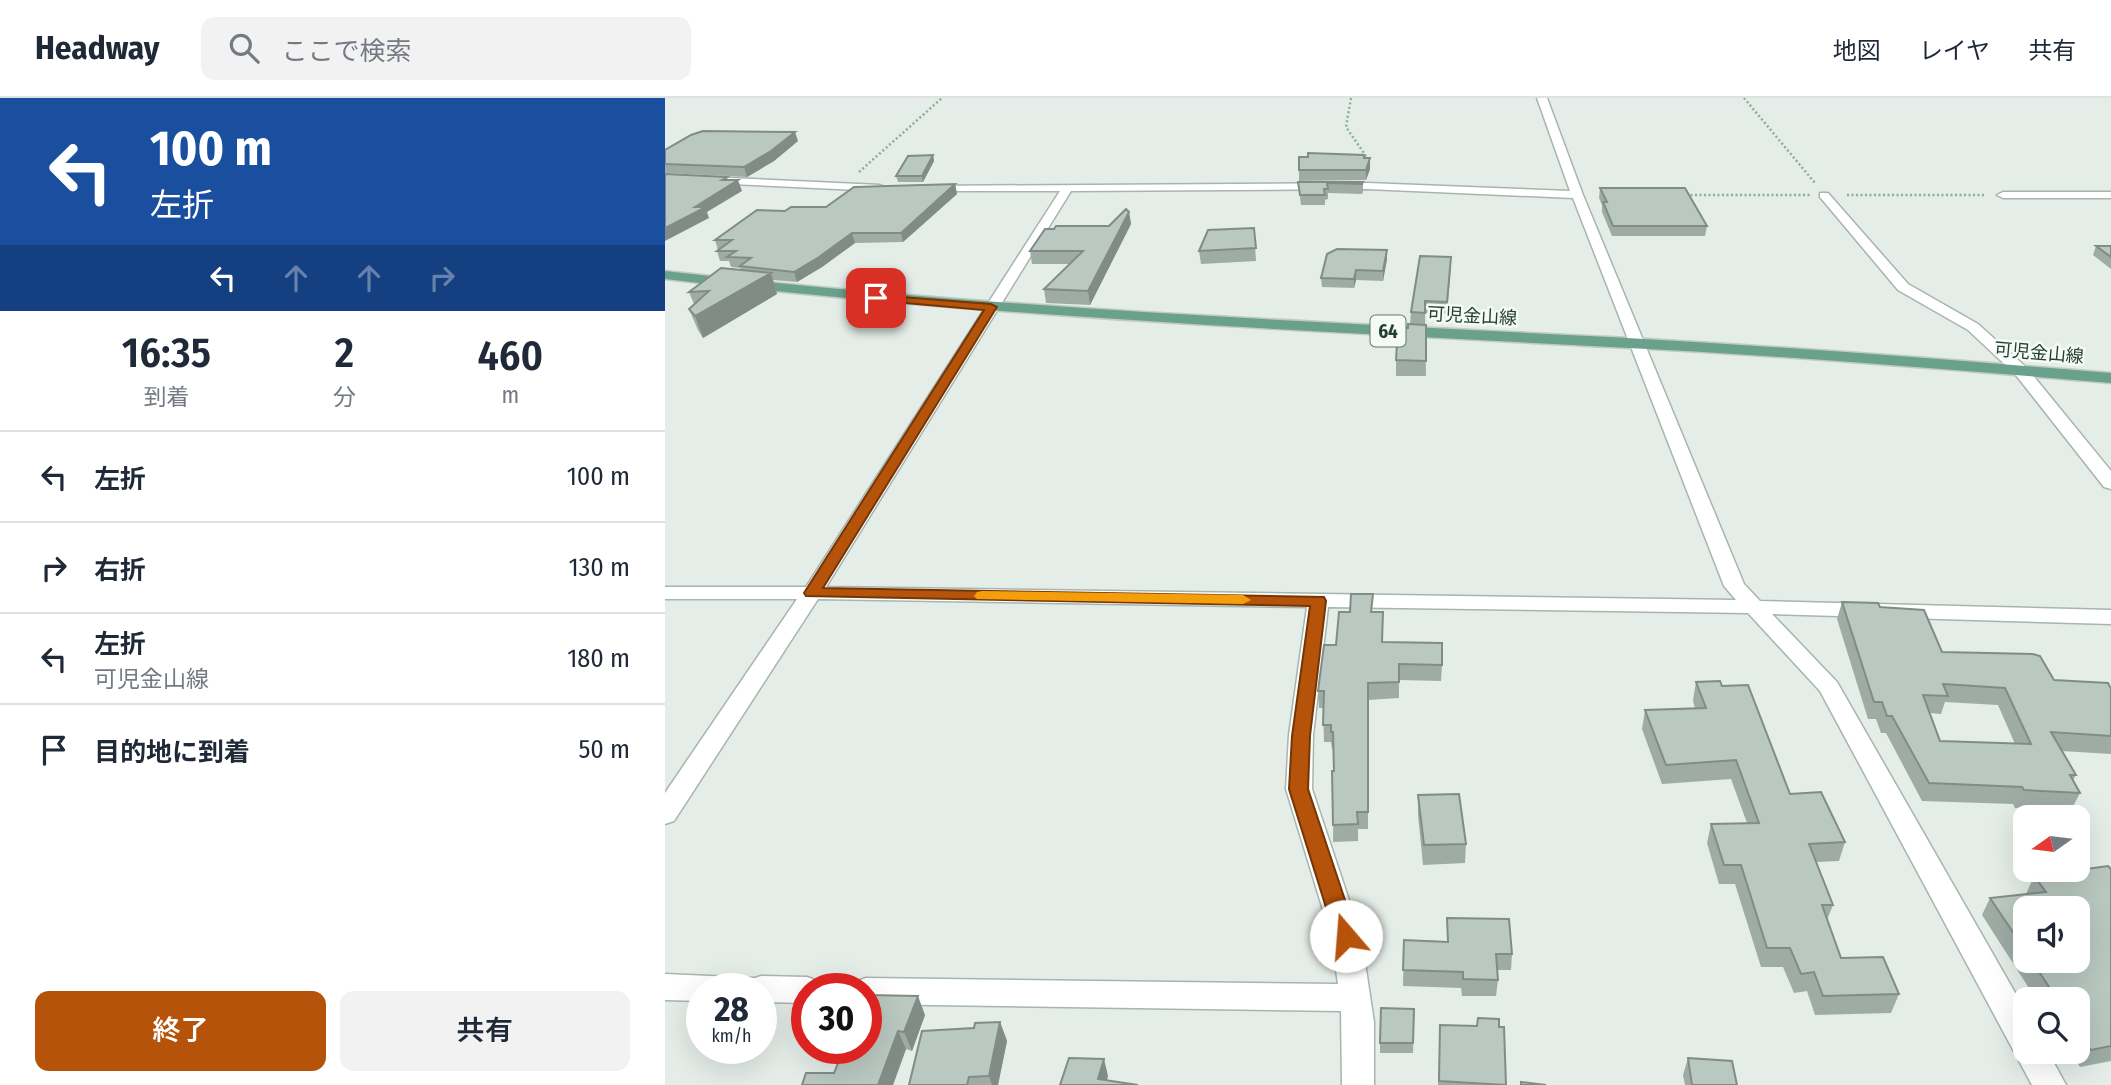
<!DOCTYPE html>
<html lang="ja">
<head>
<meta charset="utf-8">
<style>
	body { margin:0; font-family:"Fira Sans Condensed","Noto Sans JP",sans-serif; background:#f2f2f3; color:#1f2937; height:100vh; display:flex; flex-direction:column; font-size:26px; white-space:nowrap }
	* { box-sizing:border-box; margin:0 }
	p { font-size:23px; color:#747a83 }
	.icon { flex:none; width:38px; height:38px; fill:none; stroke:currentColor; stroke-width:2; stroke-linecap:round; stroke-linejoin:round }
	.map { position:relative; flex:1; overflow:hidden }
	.panel { display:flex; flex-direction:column; background:#fff; width:665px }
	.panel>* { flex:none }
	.top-card { background:#1a4fa0; color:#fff; overflow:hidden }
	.needle { width:46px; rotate:256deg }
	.buttons { position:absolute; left:1348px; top:707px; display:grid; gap:14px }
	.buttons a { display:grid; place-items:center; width:77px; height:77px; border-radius:14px; background:#fff; box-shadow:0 7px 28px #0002; font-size:35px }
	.speed { position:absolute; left:21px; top:875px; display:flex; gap:14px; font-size:35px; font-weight:700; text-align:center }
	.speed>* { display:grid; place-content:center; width:91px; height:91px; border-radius:50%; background:#fff; box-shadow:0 7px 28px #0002; line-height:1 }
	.speed small { font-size:18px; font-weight:400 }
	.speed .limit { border:10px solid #d22; background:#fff; color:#111 }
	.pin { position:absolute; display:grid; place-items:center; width:60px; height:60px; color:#fff; margin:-30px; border-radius:14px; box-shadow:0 4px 10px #0006 }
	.me { position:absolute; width:77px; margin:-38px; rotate:342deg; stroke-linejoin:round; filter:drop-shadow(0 0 5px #0008) }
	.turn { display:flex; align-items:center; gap:24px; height:147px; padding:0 35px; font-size:32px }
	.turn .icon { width:91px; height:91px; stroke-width:2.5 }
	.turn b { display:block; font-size:49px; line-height:60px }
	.lanes { display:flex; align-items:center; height:66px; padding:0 35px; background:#0003; justify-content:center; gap:35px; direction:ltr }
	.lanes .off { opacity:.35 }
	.eta { display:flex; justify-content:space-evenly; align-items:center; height:119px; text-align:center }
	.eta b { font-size:42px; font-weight:600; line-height:49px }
	.primary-button { display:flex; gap:14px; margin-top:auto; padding:14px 35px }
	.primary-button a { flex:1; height:80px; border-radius:14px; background:#b45309; color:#fff; font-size:28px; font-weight:600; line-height:80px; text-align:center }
	.primary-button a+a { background:#f2f2f3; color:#1f2937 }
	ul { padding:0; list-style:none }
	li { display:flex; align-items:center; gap:21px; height:91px; padding:0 35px; border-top:2px solid #e0e1e3 }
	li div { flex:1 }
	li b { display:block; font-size:26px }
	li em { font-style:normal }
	header { display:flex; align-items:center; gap:42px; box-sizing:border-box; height:98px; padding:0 35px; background:#fff; border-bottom:2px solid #e0e1e3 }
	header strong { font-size:33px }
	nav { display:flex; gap:38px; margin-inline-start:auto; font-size:24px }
	.search { width:490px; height:63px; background:#f2f2f3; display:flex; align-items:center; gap:18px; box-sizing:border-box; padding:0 24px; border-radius:14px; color:#747a83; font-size:26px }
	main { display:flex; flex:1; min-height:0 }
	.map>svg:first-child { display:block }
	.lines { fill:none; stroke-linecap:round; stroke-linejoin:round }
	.minor-casing { stroke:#a7b5ae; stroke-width:3 }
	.major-casing { stroke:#c2c9c6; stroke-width:3 }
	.path { stroke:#85b09d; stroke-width:2.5; stroke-dasharray:2 2.5; stroke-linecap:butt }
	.minor { fill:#fff; fill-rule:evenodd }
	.major { fill:#6aa18c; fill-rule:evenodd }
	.wall { fill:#9faca6; fill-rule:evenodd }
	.shaded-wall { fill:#828c87 }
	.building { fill:#b9c8c1; stroke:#828c87; stroke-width:2; fill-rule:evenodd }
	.route { fill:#b45309; stroke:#753606; stroke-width:2 }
	.slow { fill:#f59e0b }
	.labels { text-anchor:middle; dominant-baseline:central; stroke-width:5; stroke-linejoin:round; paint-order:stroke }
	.far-street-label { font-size:18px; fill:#243f34; stroke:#f5faf7 }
	.shield { fill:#f5faf7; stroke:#63776e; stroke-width:2 }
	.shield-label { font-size:19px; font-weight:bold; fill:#243f34 }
</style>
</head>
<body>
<header>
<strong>Headway</strong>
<div class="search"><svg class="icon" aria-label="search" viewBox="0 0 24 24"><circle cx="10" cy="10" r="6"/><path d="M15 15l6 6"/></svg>ここで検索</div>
<nav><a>地図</a><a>レイヤ</a><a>共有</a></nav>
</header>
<main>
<section class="panel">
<div class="top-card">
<div class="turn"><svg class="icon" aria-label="left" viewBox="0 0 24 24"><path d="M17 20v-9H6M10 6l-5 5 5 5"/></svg><div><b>100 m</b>左折</div></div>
<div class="lanes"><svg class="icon" aria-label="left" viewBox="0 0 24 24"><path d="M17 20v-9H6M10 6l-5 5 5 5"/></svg><svg class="icon off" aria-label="ahead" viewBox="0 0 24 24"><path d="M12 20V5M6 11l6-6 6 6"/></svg><svg class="icon off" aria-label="ahead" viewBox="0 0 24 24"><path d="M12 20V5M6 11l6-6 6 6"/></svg><svg class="icon off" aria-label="right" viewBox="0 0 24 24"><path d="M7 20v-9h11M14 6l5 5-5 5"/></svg></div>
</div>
<div class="eta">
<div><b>16:35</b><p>到着</p></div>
<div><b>2</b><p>分</p></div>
<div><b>460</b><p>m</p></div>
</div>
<ul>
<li><svg class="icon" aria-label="left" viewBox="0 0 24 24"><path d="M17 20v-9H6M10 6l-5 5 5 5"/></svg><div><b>左折</b></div><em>100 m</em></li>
<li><svg class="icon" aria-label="right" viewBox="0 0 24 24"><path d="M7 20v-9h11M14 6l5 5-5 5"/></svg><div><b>右折</b></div><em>130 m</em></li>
<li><svg class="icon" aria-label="left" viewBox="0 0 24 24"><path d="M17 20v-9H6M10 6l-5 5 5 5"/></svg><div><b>左折</b><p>可児金山線</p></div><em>180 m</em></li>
<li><svg class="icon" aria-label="arrive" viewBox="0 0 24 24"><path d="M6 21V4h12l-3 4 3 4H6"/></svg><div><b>目的地に到着</b></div><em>50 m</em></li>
</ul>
<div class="primary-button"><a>終了</a><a>共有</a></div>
</section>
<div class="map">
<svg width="1446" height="987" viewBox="0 0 1446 987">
	<rect width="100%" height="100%" fill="#e4ede8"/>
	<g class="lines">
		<defs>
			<path id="minor" d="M872 0H882L918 97 1079 486 1095 503 1446 512V526L1107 516 1172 584 1360 912V954H1383L1401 987H1367L1155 593 1083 515 663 509 648 637 647 691 696 838 709 924V987H677L676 913 201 906V891H187L190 884 201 880 673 886 666 838 621 691 624 637 642 509 153 501 9 723 0 726V695L132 501H0V489H141L395 93H264L260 92V88L702 85 905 93ZM702 91 908 100 1059 488 1071 502 161 489 406 93Z
				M0 77 215 87 221 90 215 93 0 83Z
				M1446 94V100H1338L1332 97 1338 94Z
				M1155 95H1163L1243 186 1313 226 1362 270 1446 373V391L1439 389 1350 276 1303 232 1233 192 1155 99Z
				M0 876 90 880 96 878 142 879 153 883 157 891H142V905L96 904V891H37V903L0 902Z"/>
			<path id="major" d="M0 173C314 209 629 223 945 239 1112 248 1279 261 1446 275V285C1279 271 1112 257 945 249 629 232 314 218 0 181Z"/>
		</defs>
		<!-- minor casing -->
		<use href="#minor" class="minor-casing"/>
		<!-- major casing -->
		<use href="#major" class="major-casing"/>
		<!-- path -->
		<path class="path" d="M686 0 681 29 703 61V66
			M1079 0 1150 85
			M194 74 277 0
			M1021 97H1145
			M1182 97H1320"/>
		<!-- minor -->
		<use href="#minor" class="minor"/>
		<!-- major -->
		<use href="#major" class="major"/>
	</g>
	<!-- wall -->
	<path class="wall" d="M133 43 109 63 82 79 0 75V52Z
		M268 57 269 63 258 84H233L231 78Z
		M699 60H705V71L701 82 634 83V72Z
		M633 84H698V94L697 96 663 95V101L660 102V107H636Z
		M290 86 292 96 238 144 190 145 157 169 132 184 108 182 112 196 38 240 33 232 24 211 29 206 24 194 76 172 75 170 66 169 64 163H55L52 153 53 152 50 142 120 113 161 109Z
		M935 90 1042 128 1040 138H947L937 114V107L934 100Z
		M464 114 466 126 425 207 381 205 379 191 405 166H367L365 153 389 131 444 128Z
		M589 130 591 163 536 166 534 153Z
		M1431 148H1446V171L1428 157Z
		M722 161 718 183 691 182 689 190 657 189 656 180Z
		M786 170 782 216 760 215 761 278H731V262L743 230 745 226 746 214Z
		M1177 504 1215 509 1277 554 1389 582 1446 591V656L1397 653 1411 677 1408 682 1415 695 1406 712 1350 710 1348 706 1257 703 1221 635H1216L1211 621H1203L1172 521ZM1280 604 1333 607 1350 646 1275 643 1265 615 1276 616Z
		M708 514 718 544 777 567 776 583 734 582V600L703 602V731H693V743L668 744 669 651H667L666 644H659L658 610H654L653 593 671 547Z
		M1031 584 1057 588 1125 696 1180 744 1174 763 1151 764 1168 807 1162 822 1176 860 1234 896 1226 915 1150 917 1142 893 1129 895 1118 869H1096L1070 786H1054L1042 745 1046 726 1082 725 1066 681 997 686 977 631 980 612 1030 611 1028 602Z
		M753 697 801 746 800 765 758 767 753 717Z
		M1446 771V963L1415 969 1405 954H1412V901H1371L1317 817 1325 800 1361 796 1369 778ZM1360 810 1412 863H1360Z
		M782 820 847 856 846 872H832L833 882 831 898H797L796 890 738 888 739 842 782 844Z
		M749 911 748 955H715V945Z
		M260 917 247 953 241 951 228 987H137L169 975 179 950Z
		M335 924 342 943 333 987H244L309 930Z
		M775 927 834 929 841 987H773Z
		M1023 960 1072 987H1020L1018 977Z"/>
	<!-- shaded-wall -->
	<path class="shaded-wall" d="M130 34 133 43 109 63 82 79 79 69Z
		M268 57 269 63 258 84 257 78Z
		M705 60V71L701 82V72Z
		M62 79 64 88 73 82 77 93 42 114 44 120 0 143V130L30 109 57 82Z
		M290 86 292 96 238 144 236 135Z
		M464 114 466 126 425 207 423 193Z
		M187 135 190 145 157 169 132 184 129 174Z
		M722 152V161L718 183V173Z
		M691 172V182L689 190V181Z
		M106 175 112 196 38 240 30 218Z
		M253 898 260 917 247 953 239 934Z
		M335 924 342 943 333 987H327L324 978Z
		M233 933 241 951 228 987H213Z
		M439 961 443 978 441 987 433 981Z"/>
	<!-- building -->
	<path class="building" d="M38 33 130 34 106 53 79 69 0 66V52L26 37Z
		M643 55 699 57V60H705L701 72H634V59H643Z
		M268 57 257 78H231L243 58Z
		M0 76 62 79 57 82H73L30 109H41L0 130Z
		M633 84H698L697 86 662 85 663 91H659L660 97H635Z
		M290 86 236 135H187L154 159 129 174 75 168 86 160 62 159 71 153H52L67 142H50L92 112 120 113 126 109H161L189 89Z
		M935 90H1020L1042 128H948L938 104H942Z
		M461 111 464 114 423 193 379 191 418 153H365L380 131H389L391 128H444Z
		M589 130 591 150 534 153 543 132Z
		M1431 148H1446V159Z
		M672 151 722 152 718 173 691 172 689 181 656 180 662 156Z
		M755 158 786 159 782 204 760 203V215L746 214Z
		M56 170 106 175 30 218 24 211 44 193 24 194Z
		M743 226 761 227V263L731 262 733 230H743Z
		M686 496H708L706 514H718L717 544 777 545V567L734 566V584L703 585V714H692L693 726 668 727 667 673H669L668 634H666V627H658L659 593H653L659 547H671L674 514H685Z
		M1177 504 1213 505 1215 509 1259 512 1277 554 1368 556 1375 558 1389 582 1443 585 1446 591V638L1386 634 1411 677H1405L1415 695 1359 692 1357 689 1264 685 1227 618H1222L1217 604H1209ZM1278 586 1340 590 1366 646 1275 643 1258 597 1283 598Z
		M1055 583 1057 588 1083 587 1125 696 1156 694 1180 744 1144 746 1168 807H1157L1176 860 1218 859 1234 896 1158 898 1149 874 1136 876 1125 850H1102L1076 767H1059L1046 726 1094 725 1071 662 1001 667 980 612 1041 610 1031 584Z
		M794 696 801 746 759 747 753 697Z
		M1443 768 1446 771V948L1426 952 1412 932V901H1392L1367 863H1412V810H1360V852L1325 800 1381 794 1369 778Z
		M782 820 844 821 847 856H831L833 882 798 881V874L738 872 739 842 783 844Z
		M202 897 253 898 239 934 233 933 213 987H137L141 975H169L179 950H201Z
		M716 910 749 911 748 945H715Z
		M813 920 834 921V929H839L841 987 774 983 775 927 812 928Z
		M335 924 324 978 304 979 302 987H244L257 933 309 930 310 925Z
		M404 960 439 961 433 981 473 987H395Z
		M1023 960 1067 963 1072 987H1027Z
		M856 984 881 987H856Z"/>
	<!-- route -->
	<path class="route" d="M211 197 326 206 332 209 158 490 659 499 661 503 645 638 643 691 692 838 688 844 681 847 673 844 670 838 624 691 627 638 645 508 141 498 139 495 319 212 207 202 205 200Z"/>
	<!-- slow -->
	<path class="slow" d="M317 493 578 497 586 502 578 506 312 501 309 498 312 494Z"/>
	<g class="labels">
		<!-- far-street labels -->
		<g class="far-street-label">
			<text transform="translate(807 218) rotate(3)">可児金山線</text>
			<text transform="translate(1374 255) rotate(5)">可児金山線</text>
		</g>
		<!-- shield labels -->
		<rect class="shield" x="705.5" y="217.5" width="35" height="31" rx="5"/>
		<g class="shield-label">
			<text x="723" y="233">64</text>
		</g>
	</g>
</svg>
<div class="buttons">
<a><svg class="needle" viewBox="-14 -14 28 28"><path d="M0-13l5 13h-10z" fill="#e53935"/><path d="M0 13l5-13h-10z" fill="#747a83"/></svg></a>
<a><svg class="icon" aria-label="sound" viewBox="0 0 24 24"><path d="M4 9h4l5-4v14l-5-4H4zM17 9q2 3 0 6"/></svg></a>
<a><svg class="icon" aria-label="search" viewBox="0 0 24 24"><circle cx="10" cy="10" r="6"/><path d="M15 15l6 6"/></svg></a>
</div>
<div class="speed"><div>28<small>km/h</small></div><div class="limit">30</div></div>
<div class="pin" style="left:211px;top:200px;background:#d93025"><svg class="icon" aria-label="arrive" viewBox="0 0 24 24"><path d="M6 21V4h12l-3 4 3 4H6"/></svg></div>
<svg class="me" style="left:681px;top:838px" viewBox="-20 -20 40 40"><circle r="19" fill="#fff"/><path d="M0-13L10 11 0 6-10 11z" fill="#b45309"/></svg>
</div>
</main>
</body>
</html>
